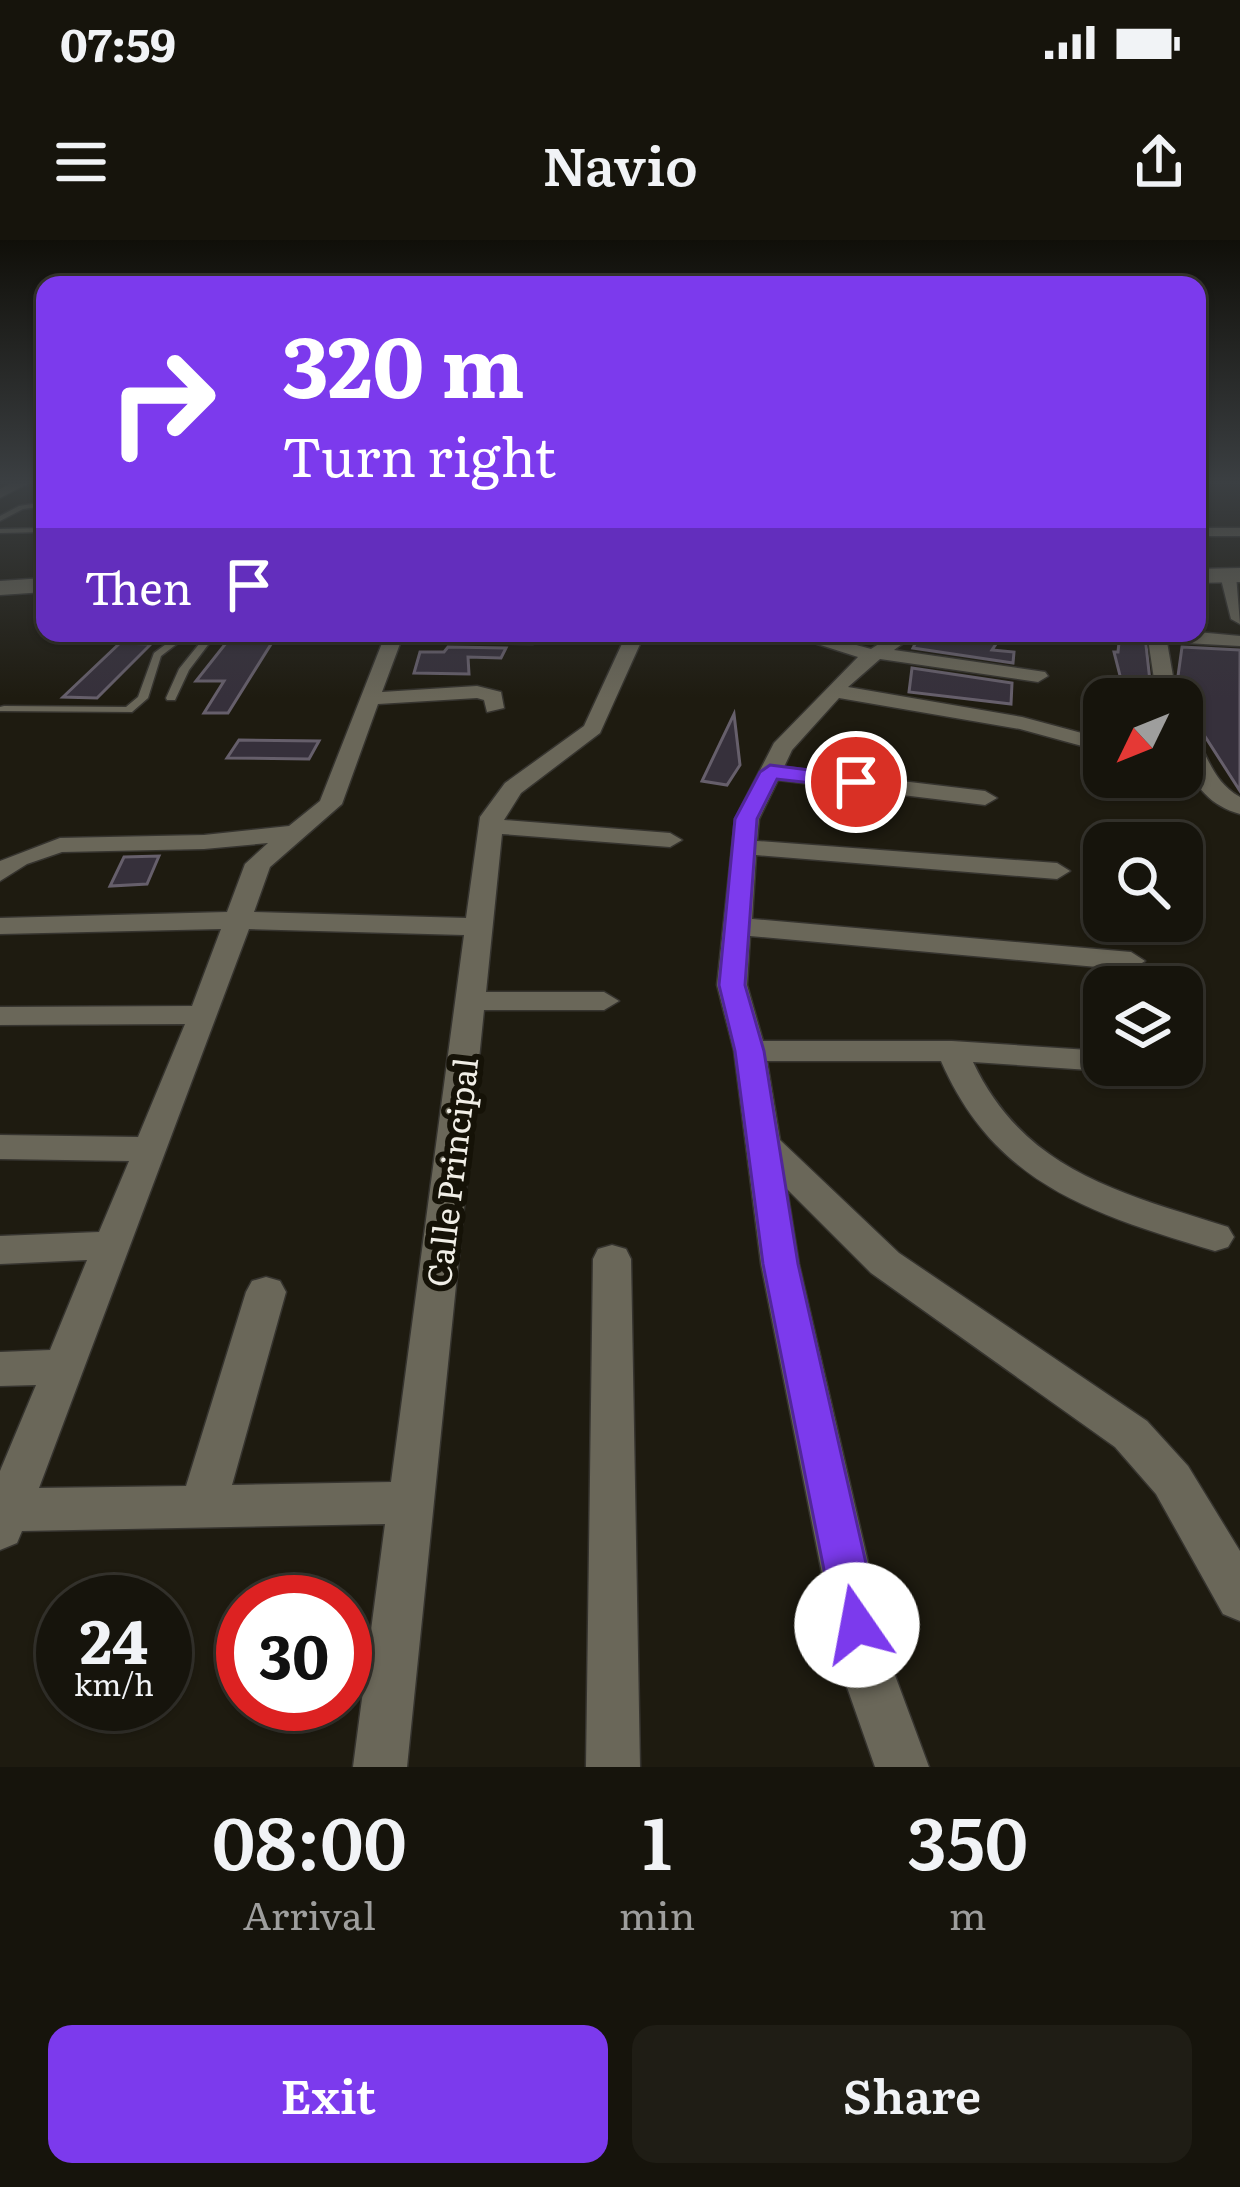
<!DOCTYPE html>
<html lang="en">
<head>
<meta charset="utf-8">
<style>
	body { margin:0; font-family:Literata,serif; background:#1f1d15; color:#f1f3f6; height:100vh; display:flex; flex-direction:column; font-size:45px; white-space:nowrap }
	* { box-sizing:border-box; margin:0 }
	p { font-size:39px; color:#9e9e9d }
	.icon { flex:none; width:66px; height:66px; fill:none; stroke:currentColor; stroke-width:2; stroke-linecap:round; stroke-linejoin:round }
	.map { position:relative; height:1527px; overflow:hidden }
	.sheet { display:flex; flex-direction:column; background:#16140c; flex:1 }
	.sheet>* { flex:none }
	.hud { position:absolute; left:36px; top:36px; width:1170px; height:366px; border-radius:24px; box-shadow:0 3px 9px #0004,0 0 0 3px #35332d; background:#7c3aed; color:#fff; overflow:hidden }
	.needle { width:78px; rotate:227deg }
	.controls { position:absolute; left:1083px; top:438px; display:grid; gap:24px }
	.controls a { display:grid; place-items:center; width:120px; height:120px; border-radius:24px; background:#16140c; box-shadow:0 3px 9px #0004,0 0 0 3px #35332d; font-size:60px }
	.speed { position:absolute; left:36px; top:1335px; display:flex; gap:24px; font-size:60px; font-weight:700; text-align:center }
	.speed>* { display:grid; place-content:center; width:156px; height:156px; border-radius:50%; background:#16140c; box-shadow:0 3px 9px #0004,0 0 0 3px #35332d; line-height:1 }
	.speed small { font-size:30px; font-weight:400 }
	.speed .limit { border:18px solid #d22; background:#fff; color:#111 }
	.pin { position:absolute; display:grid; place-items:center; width:102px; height:102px; color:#fff; margin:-51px; border:6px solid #fff; border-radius:50%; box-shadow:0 3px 12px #0007 }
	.me { position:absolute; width:132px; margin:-66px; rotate:348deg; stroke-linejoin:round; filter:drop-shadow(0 0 9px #0008) }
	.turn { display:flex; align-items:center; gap:42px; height:252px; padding:0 48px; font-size:54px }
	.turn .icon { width:156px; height:156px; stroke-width:2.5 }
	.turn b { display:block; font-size:84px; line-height:102px }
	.then { display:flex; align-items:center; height:114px; padding:0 48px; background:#0003; gap:24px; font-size:45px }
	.eta { display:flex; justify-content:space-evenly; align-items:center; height:204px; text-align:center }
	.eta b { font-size:72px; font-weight:600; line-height:84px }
	.action { display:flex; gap:24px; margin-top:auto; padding:24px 48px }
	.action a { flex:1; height:138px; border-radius:24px; background:#7c3aed; color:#fff; font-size:48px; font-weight:600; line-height:138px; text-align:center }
	.action a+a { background:#1f1d15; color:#f1f3f6 }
	.status { display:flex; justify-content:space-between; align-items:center; height:84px; padding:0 60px; background:#16140c; direction:ltr }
	.status svg { height:33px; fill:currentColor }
	header { display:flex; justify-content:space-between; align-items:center; height:156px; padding:0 48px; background:#16140c; font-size:54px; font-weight:600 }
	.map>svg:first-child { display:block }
	.building { fill:#36303b; stroke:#665f6b; stroke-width:3 }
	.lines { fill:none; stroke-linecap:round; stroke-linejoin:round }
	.lane-casing { stroke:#36342f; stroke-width:3 }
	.street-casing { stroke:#36342f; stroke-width:3 }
	.secondary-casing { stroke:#36342f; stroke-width:3 }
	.lane { fill:#6a6759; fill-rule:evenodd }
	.street { fill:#6a6759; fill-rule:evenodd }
	.secondary { fill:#6a6759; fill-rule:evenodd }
	.route { fill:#7c3aed; stroke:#51269a; stroke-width:3 }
	.labels { text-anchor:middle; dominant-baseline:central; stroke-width:12; stroke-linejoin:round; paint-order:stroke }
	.street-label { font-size:33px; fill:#f0eee6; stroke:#151207 }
</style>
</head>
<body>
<div class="status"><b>07:59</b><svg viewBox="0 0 49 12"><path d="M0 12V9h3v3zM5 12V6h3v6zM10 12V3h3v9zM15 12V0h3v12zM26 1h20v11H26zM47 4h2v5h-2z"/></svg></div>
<header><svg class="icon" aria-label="menu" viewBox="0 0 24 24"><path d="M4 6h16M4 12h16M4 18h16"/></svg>Navio<svg class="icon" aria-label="share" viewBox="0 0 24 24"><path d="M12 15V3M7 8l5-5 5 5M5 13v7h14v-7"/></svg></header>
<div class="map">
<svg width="1240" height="1527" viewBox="0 0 1240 1527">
	<rect width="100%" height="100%" fill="#1e1b10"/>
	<!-- building -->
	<path class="building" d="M234 393H278L228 473H204L224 441H196Z
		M942 393 1000 398 992 410 1014 412 1013 423 913 408 918 398 939 400Z
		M1120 393 1145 396 1152 459H1126L1114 412H1118Z
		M120 403 151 404 97 458 63 457Z
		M448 407 506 408 501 418 468 417 469 434 414 433 420 412H444Z
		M1182 407 1240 410V551L1181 459 1178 436Z
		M912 428 1012 443 1011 464 909 452Z
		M734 474 740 525 727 545 702 541Z
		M239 500 319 501 309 519 227 518Z
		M159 616 147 644 110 646 124 617Z"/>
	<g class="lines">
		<defs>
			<path id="lane" d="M45 262V266L23 269 0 281V276L19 266Z
				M45 288V292L0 293V289Z
				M181 393H191L161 416 148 458 132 472 0 471V467L4 466 126 467 138 457 154 413Z
				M208 393H217L189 430 175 460H167L166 458 179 429Z"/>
			<path id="street" d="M10 244H27L0 258V249Z
				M1197 288H1240V296H1197Z
				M1228 330 1236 335 1240 384 1231 379 1220 335Z
				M1197 392 1240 396V406L1167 402 1177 459H1157L1148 399 1160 393Z
				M386 393 533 394 542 399 533 404 401 401 382 452 477 446 501 452 504 468 487 472 484 460 477 458 378 464 342 564 270 627 254 672 466 678 480 577 505 543 584 486 627 393H645L600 493 521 553 504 580 670 593 682 600 670 607 502 594 486 752H604L619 761 604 770H484L407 1527H353L385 1284 22 1291 17 1303 0 1310V1231L36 1145 0 1146V1112L50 1110 87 1020 0 1024V996L99 992 129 921 0 919V895L138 897 185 784 0 785V767L192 766 221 689 0 694V678L227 672 245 624 268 603 204 609 62 612 27 624 0 641V621L60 598 204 595 289 586 320 561ZM249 689 464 695 391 1242 232 1245 286 1052 280 1041 266 1037 252 1041 246 1052 186 1246 39 1248Z
				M783 393H812L871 409 896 393H917L894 410 1045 432 1048 436 1038 442 880 419 848 447 1022 477 1104 499V512L1020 489 839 458 792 510 784 527 985 551 997 558 985 565 778 540 759 579 757 601 1057 623 1070 631 1057 639 756 615 752 679 1131 712 1145 721 1131 730 750 696 747 745 763 801H952L1104 811V825H1191L1196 832 1191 839C1170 845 1133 839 1116 827L1104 831 973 822C1025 932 1122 953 1228 987L1234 997 1228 1007 1215 1011C1093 974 995 945 941 821H767L780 900 899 1013 1147 1181 1188 1226 1240 1311V1381L1223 1374 1156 1254 1115 1207 871 1033 787 949 799 1024 893 1430 929 1527H875L841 1430 761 1024 734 811 717 745 735 579 774 503 858 417Z
				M997 393H1045L1052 398 1043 403Z
				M1182 485C1207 497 1204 537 1240 557V574C1197 562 1182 526 1182 485Z
				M612 1005 626 1009 631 1019 640 1527H586L593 1019 598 1009Z"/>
			<path id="secondary" d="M1240 328V342L1197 343V329Z
				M45 338V352L0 355V341Z"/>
		</defs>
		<!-- lane casing -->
		<use href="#lane" class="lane-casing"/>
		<!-- street casing -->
		<use href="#street" class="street-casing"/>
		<!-- secondary casing -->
		<use href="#secondary" class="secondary-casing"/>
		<!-- lane -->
		<use href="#lane" class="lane"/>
		<!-- street -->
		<use href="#street" class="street"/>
		<!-- secondary -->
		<use href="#secondary" class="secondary"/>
	</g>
	<!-- sky -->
	<linearGradient id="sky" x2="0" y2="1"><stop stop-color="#100f09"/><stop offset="0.53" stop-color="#3b3f42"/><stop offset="1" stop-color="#3b3f42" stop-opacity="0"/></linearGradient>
	<rect width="1240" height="458" fill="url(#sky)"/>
	<!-- route -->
	<path class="route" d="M770 525 856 536 867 542 856 548 777 539 757 579 745 745 764 811 798 1024 880 1385 874 1401 857 1408 841 1401 835 1385 763 1024 735 811 719 745 735 579 760 532Z"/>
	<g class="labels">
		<!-- street labels -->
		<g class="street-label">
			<text transform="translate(450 932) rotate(-83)">Calle Principal</text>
		</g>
	</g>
</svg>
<div class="controls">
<a><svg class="needle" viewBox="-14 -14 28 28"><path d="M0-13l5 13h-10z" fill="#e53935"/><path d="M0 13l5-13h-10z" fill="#9e9e9d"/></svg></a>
<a><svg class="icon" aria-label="search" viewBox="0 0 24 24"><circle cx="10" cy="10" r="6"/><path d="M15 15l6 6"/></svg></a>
<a><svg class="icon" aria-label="layers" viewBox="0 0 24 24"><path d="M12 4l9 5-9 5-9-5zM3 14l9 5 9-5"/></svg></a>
</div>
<div class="speed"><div>24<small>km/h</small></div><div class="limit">30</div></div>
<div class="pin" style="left:856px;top:542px;background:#d93025"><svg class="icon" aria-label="arrive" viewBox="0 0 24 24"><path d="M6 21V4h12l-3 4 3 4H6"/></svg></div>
<svg class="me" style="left:857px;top:1385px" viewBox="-20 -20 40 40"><circle r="19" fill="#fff"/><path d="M0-13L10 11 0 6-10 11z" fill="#7c3aed"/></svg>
<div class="hud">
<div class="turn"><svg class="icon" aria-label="right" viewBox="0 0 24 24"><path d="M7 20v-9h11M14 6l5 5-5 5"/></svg><div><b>320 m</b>Turn right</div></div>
<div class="then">Then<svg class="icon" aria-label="arrive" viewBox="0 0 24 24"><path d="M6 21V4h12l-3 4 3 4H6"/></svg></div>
</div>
</div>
<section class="sheet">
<div class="eta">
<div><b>08:00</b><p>Arrival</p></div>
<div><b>1</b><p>min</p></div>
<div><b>350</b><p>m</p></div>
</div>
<div class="action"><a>Exit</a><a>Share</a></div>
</section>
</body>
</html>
